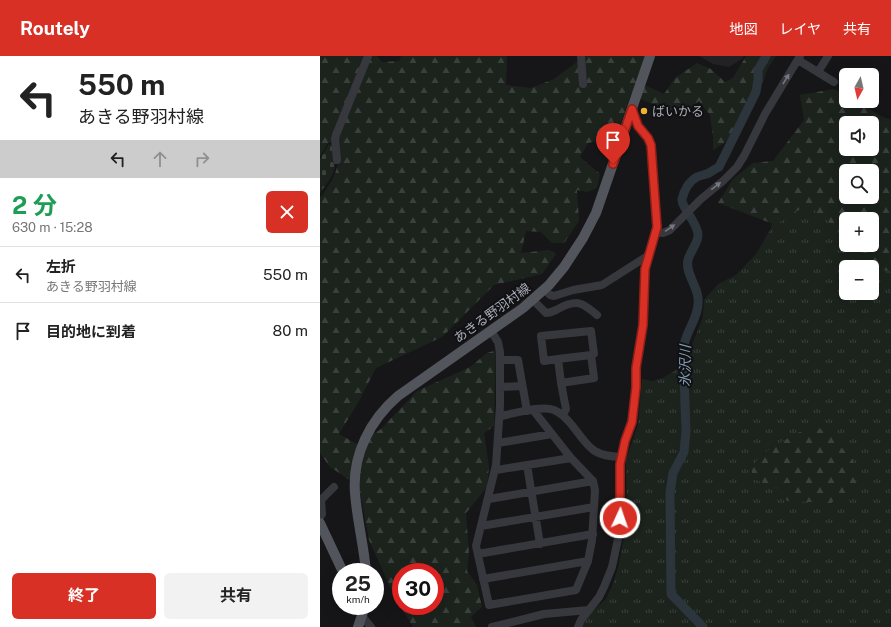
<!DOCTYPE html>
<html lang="ja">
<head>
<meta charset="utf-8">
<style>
	body { margin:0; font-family:"Public Sans","Noto Sans JP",sans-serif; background:#f2f2f2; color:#222; height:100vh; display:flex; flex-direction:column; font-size:15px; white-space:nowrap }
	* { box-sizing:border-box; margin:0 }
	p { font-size:13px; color:#767676 }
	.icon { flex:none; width:22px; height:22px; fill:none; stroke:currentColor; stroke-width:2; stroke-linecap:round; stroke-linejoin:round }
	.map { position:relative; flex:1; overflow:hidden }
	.side { display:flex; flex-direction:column; background:#fff; width:320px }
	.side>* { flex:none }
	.banner { background:#fff; color:#222; overflow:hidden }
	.needle { width:26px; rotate:188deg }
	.tools { position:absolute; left:519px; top:12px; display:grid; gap:8px }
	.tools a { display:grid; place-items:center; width:40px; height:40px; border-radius:6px; background:#fff; box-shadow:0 4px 16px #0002; font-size:20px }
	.speed { position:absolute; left:12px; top:507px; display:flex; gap:8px; font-size:20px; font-weight:700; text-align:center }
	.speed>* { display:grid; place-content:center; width:52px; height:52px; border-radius:50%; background:#fff; box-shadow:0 4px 16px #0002; line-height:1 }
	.speed small { font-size:10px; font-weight:400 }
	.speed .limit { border:6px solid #d22; background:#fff; color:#111 }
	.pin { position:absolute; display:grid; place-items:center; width:34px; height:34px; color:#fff; margin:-41px -17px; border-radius:50% 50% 50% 0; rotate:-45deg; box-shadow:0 0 4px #0007 }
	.pin .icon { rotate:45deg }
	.me { position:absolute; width:44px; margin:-22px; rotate:3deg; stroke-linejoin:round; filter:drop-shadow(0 0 3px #0008) }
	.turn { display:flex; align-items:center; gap:14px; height:84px; padding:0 12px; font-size:18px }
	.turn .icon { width:52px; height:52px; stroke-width:2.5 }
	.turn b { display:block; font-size:28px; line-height:34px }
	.lanes { display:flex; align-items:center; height:38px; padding:0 12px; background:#0003; justify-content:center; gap:20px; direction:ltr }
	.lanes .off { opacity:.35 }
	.round { display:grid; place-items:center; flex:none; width:42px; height:42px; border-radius:6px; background:#f2f2f2 }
	.head { display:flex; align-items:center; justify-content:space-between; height:68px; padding:0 12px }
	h1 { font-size:24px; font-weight:700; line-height:30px; color:#1e9e55 }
	.action { display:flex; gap:8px; margin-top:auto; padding:8px 12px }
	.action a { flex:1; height:46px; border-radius:6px; background:#d93025; color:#fff; font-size:16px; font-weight:700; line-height:46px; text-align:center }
	.action a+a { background:#f2f2f2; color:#222 }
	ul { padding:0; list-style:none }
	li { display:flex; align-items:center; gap:12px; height:56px; padding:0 12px; border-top:1px solid #e0e0e0 }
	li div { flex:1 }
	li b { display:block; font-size:15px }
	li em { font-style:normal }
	header { display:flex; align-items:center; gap:24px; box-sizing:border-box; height:56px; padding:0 20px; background:#d93025; color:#fff }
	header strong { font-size:19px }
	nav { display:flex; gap:22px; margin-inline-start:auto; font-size:14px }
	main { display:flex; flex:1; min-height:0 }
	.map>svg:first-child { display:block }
	.built { fill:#222225 }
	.grass { fill:url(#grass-tufts); fill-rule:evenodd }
	.forest { fill:url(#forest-firs); fill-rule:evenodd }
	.cemetery { fill:url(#cemetery-stones) }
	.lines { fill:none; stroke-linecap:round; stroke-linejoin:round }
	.river { stroke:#2c353c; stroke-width:9 }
	.minor { stroke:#37383d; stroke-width:8 }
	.major { stroke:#53555c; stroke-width:10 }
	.oneway { fill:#757881 }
	.route-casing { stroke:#8d1f18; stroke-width:10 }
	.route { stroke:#d93025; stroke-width:7 }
	.poi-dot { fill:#f2b134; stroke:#111113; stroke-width:1.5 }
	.labels { text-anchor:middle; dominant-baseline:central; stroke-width:4; stroke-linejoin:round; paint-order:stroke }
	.poi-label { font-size:13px; fill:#a8adb8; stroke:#111113; text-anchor:start }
	.street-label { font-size:13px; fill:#a8adb8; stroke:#111113 }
	.water-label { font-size:14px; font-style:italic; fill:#7f9bb3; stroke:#111113 }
</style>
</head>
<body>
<header>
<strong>Routely</strong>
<nav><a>地図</a><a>レイヤ</a><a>共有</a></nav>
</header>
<main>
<section class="side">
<div class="banner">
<div class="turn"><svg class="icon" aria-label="left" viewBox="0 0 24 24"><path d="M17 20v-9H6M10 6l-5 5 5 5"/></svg><div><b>550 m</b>あきる野羽村線</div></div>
<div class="lanes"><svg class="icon" aria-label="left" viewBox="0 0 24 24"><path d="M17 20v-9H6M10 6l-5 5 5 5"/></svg><svg class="icon off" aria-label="ahead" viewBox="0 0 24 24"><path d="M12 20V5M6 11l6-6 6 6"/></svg><svg class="icon off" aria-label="right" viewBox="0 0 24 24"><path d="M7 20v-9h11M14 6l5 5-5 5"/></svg></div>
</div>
<div class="head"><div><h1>2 分</h1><p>630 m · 15:28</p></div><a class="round" style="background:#d93025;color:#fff"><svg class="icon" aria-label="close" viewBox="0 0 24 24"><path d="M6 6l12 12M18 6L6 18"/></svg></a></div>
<ul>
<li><svg class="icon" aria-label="left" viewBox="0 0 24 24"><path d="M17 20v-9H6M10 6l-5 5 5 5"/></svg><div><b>左折</b><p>あきる野羽村線</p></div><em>550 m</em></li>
<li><svg class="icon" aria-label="arrive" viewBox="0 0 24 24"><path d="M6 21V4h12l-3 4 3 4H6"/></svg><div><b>目的地に到着</b></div><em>80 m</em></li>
</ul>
<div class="action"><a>終了</a><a>共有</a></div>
</section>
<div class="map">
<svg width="571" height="571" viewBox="0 0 571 571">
	<defs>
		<pattern id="grass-tufts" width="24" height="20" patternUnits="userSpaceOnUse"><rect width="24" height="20" fill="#1c231d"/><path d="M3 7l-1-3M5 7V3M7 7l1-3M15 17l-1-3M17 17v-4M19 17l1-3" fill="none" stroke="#3a403c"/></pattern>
		<pattern id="forest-firs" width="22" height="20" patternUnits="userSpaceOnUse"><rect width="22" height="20" fill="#1c231d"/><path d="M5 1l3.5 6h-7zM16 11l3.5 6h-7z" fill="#3a403c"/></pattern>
		<pattern id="cemetery-stones" width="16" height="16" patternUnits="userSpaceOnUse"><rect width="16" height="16" fill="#1c231d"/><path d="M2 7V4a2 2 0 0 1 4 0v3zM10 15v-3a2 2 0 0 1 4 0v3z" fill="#3a403c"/></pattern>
	</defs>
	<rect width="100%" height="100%" fill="#161618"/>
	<!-- built -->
	<path class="built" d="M379 0H424L422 3 409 11 393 8Z"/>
	<!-- grass -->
	<path class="grass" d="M468 137 526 163V189L571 188V571H261L265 562 286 543 293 528 299 508 307 465 306 403 318 369 322 323 332 325 343 322 356 314 367 301 383 261 384 244 398 228 416 219 436 198 450 174 459 147ZM526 211H552V237H526Z"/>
	<!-- forest -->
	<path class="forest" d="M0 0H57L62 6 79 5 81 0H187L186 29 211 32 234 23 265 0H325L318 26 344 38 355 22 377 7 391 13 405 26 413 22 426 0H456L448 12 438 38 410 83 393 94V81L390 59 379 45 360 60 311 39 297 77 288 83 268 87 260 101 280 118 277 132 267 136 257 134 259 165 244 187H232L221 176 206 175 201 197 229 194 236 198 222 218 174 229 122 281 56 312 39 345 19 378 37 388 61 373 97 335 150 311 167 297 176 294 174 370 164 377 169 410 167 431 146 457 149 497 147 515 157 529 162 551 151 561 156 571H93L72 535 49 484 39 430 10 411 0 397V141L2 140C17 117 19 114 18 86L8 87 0 100ZM81 516H115V550H81Z
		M514 33 526 40V45H535L561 60 571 64V215L561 214 536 189H552V163H526V180L489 150 474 156 456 169 398 147 413 123 433 107 453 105 484 64 480 39ZM526 67H552V93H526ZM526 115H552V141H526Z
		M496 370 510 379 533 404 536 429 511 447 467 445 463 435 434 423 431 413 440 400 453 391 477 377Z"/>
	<!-- cemetery -->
	<path class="cemetery" d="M9 88 14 90C17 116 15 116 0 137V103Z"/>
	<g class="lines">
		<!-- river -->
		<path class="river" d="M383 571 351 538 350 437 353 417 364 396 366 375 363 294C365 275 380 261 378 242 377 229 365 217 368 204 370 195 378 188 378 179 378 167 361 151 362 143 364 135 369 125 377 121 381 119 385 119 389 117 392 115 395 113 399 111L436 36 438 24V14L446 0"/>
		<!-- minor -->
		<path class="minor" d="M261 0 263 28
			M478 4 514 26
			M498 16 508 0
			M17 104 15 83 16 79 48 0
			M336 176 343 177 350 174 381 143 403 125 417 111 424 100 445 58 480 0
			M224 233 230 239 234 240 253 234 282 229 329 199
			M213 244 226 257C231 257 234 255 238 253 257 243 262 246 277 259
			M171 275 178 286 180 296V349L176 409 156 490 169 549 256 534 268 505 272 484 275 434 273 425 251 402 213 354
			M271 275 274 298 271 299 274 322 241 327 238 303 224 305 221 280Z
			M238 303 271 299
			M180 304H198L207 355
			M241 327 246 353 243 359
			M180 331 202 330
			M180 360C194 358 221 349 234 354 241 357 246 362 251 368 269 390 270 400 301 401
			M178 387 232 378
			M207 409 220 488
			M176 414 251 402
			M169 443 273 425
			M0 461 2 458 1 444 14 431
			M161 470 274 451
			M158 498 273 478
			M163 523 268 505
			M42 560 51 571
			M172 571 224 558 269 554
			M258 571 261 564 279 541 284 531 292 511 298 483 300 453V408L305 385 312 363 316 331V312L324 263 325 213 337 170 331 89 328 82 318 70 312 53"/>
		<!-- major -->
		<path class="major" d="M0 467 23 516
			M46 516C44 490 37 464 35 437 32 399 50 364 78 340L203 252 229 229 244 211 263 182 276 157 330 0
			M38 571 45 550"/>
	</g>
	<!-- one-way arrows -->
	<defs><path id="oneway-solid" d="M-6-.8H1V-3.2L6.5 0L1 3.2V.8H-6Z"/></defs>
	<g class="oneway">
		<use href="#oneway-solid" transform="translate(466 23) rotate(-58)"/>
		<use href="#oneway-solid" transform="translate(396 130) rotate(-38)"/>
		<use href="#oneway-solid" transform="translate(350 172) rotate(-35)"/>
	</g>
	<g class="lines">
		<defs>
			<path id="route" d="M293 108 312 53 318 70 328 82 331 89 337 171 325 213 323 269 316 312V331L312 366 305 385 300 408V462"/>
		</defs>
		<!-- route casing -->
		<use href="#route" class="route-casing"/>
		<!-- route -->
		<use href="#route" class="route"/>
	</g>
	<!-- markers -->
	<circle class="poi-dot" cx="324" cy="55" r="4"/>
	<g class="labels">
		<!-- poi labels -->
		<g class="poi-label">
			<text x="332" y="55">ばいかる</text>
		</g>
		<!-- street labels -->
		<g class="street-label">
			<text transform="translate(172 257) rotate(-36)">あきる野羽村線</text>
		</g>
		<!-- water labels -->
		<g class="water-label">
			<text transform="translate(365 310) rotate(-89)">氷沢川</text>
		</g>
	</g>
</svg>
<div class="tools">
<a><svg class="needle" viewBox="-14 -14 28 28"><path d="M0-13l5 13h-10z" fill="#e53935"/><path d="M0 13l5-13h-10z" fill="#767676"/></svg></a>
<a><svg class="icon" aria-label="sound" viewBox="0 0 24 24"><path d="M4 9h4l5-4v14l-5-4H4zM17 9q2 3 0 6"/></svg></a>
<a><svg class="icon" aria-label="search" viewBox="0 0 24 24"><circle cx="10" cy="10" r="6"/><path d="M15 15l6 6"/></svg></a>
<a>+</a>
<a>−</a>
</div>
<div class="speed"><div>25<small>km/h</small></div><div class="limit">30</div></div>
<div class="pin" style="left:293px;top:108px;background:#d93025"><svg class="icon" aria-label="arrive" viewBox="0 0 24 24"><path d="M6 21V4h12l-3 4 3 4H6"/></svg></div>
<svg class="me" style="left:300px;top:462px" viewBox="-20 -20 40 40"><circle r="17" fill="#d93025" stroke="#fff" stroke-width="3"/><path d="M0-11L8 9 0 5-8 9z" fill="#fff"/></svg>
</div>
</main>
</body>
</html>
